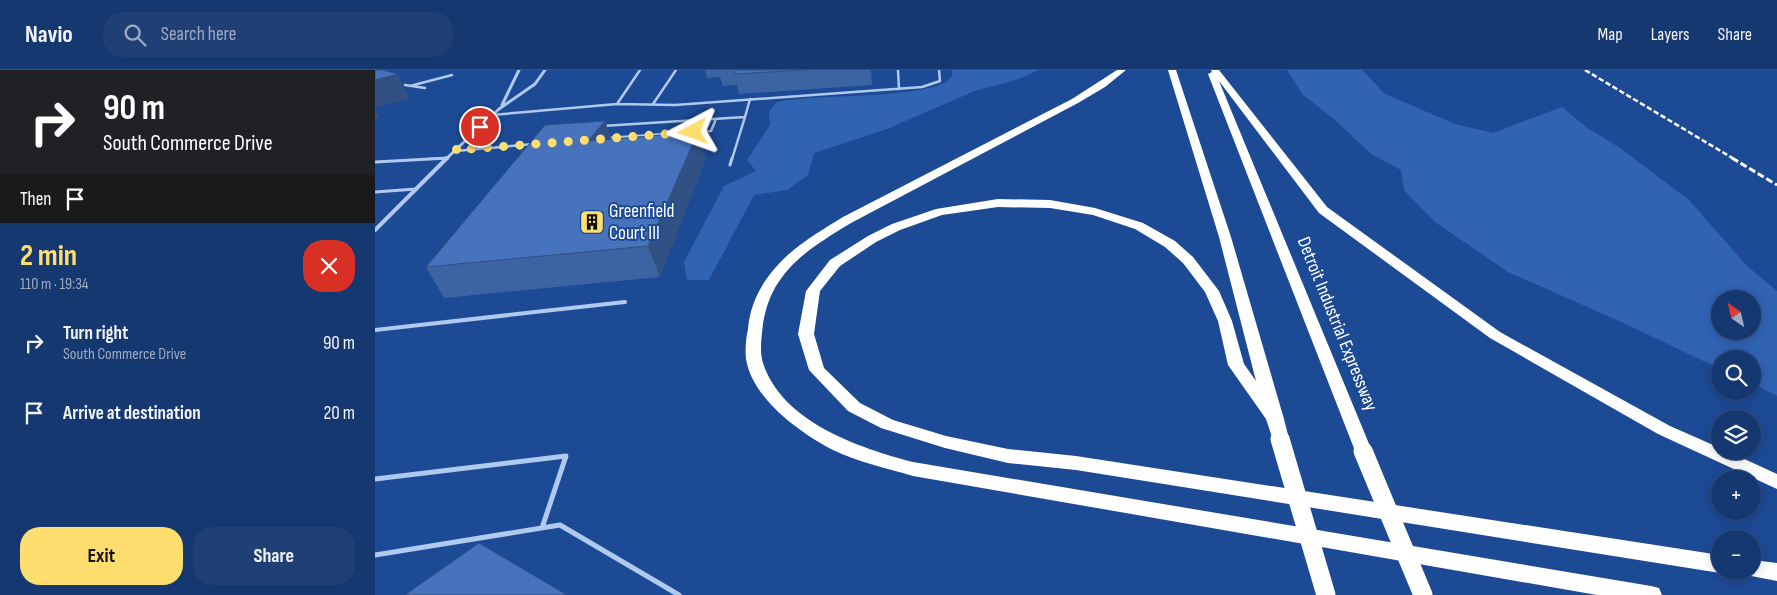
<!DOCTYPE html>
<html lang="en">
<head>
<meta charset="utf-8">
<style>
	body { margin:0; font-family:"Sofia Sans Condensed",sans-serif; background:#1f3f75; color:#f1f3f6; height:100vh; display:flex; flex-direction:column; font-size:19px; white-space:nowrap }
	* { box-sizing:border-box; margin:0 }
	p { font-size:16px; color:#9eacc3 }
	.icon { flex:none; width:28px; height:28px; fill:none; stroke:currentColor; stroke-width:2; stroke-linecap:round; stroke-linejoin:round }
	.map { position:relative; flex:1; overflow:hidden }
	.side { display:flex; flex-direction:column; background:#163870; width:375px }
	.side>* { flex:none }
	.hud { background:#202124; color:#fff; overflow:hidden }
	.needle { width:32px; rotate:326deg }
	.controls { position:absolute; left:1336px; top:220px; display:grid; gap:10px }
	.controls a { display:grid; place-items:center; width:50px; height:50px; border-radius:50%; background:#163870; box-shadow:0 2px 12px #0003,0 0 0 1px #355283; font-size:25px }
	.pin { position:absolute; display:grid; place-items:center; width:42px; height:42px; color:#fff; margin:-21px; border:2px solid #fff; border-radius:50%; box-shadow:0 1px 5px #0007 }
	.me { position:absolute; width:55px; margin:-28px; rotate:266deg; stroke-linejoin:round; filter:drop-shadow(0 0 4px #0008) }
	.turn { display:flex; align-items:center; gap:18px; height:105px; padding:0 20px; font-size:22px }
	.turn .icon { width:65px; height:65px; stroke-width:2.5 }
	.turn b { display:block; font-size:35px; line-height:42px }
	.then { display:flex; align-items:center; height:48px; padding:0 20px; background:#0003; gap:10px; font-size:19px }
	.round { display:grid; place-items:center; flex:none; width:52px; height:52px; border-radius:20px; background:#1f3f75 }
	.summary { display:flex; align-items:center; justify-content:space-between; height:85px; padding:0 20px }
	h1 { font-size:30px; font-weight:700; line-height:38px; color:#fede6f }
	.primary-button { display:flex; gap:10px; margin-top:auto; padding:10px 20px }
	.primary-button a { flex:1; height:58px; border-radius:20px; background:#fede6f; color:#111; font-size:20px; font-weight:700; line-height:58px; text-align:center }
	.primary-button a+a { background:#1f3f75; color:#f1f3f6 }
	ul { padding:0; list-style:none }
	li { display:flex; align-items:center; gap:15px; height:70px; padding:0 20px }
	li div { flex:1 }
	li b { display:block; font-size:19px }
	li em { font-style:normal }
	header { display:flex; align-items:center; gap:30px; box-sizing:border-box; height:70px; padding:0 25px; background:#163870; border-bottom:1px solid #355283 }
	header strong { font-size:24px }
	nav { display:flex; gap:28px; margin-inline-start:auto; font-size:18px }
	.search { width:350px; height:45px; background:#1f3f75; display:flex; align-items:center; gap:12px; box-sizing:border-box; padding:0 18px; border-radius:20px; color:#9eacc3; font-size:19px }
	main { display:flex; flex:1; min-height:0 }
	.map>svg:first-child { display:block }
	.green { fill:#3163b3; fill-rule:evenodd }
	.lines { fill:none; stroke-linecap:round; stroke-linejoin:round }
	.lane-far3 { stroke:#b0c9ef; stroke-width:2.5 }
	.lane-far2 { stroke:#b0c9ef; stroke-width:3 }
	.lane-far1 { stroke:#b0c9ef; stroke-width:4 }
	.lane { stroke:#b0c9ef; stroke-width:5 }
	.street-far1 { stroke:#b0c9ef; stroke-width:3 }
	.street { stroke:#b0c9ef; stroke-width:4 }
	.highway { fill:#fff; fill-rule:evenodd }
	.rail-far1 { stroke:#fff; stroke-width:2.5; stroke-dasharray:5.5 2.5; stroke-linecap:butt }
	.rail { stroke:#fff; stroke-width:3; stroke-dasharray:7 3; stroke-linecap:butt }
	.highway-bridge { stroke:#fff; stroke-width:19 }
	.wall { fill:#3c63a2 }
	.shaded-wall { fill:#315084 }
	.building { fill:#4673bc; stroke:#315084 }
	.route { stroke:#fede6f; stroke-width:9; stroke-dasharray:0 16.2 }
	.labels { text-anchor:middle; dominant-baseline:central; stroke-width:4; stroke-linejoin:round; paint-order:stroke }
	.poi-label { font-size:19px; fill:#fff; stroke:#1d4a95; text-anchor:start }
	.street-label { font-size:19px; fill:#fff; stroke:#1d4a95 }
</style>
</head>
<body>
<header>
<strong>Navio</strong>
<div class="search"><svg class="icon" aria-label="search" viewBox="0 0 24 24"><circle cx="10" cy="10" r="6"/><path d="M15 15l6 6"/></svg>Search here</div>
<nav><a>Map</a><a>Layers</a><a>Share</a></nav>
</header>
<main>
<section class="side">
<div class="hud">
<div class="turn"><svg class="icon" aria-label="right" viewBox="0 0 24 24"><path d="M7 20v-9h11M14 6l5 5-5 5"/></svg><div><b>90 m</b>South Commerce Drive</div></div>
<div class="then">Then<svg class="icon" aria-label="arrive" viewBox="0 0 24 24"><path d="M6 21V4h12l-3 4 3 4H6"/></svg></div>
</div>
<div class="summary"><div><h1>2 min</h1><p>110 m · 19:34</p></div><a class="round" style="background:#d93025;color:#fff"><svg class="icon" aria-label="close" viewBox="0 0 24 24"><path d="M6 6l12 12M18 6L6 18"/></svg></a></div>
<ul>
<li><svg class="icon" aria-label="right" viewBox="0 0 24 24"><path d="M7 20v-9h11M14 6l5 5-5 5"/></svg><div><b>Turn right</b><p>South Commerce Drive</p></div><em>90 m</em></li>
<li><svg class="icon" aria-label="arrive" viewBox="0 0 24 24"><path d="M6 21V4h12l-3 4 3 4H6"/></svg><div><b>Arrive at destination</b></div><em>20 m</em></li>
</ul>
<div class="primary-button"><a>Exit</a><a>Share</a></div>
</section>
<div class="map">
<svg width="1402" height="525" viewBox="0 0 1402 525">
	<rect width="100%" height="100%" fill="#1d4a95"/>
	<!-- green -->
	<path class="green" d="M577 0H664L641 10 602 20 512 59 439 83 433 105 412 120 379 125 334 210H312L309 192 349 116 381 101 372 90 395 55 394 42C396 39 399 35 401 33 424 22 586 33 577 0Z
		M912 0H987L1010 24 1080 54 1118 63 1187 37 1211 57 1245 78 1314 130 1372 196 1402 221V326L1378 314V289H1345V299L1253 255 1133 202 1060 152 1029 120 1026 100 996 84 959 49 928 25ZM1345 229H1378V261H1345Z"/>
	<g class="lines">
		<!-- lane-far3 -->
		<path class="lane-far3" d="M523 0 524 19
			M30 15 50 18
			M35 16 77 5
			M242 34 300 35 547 17 565 11 564 0
			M278 34 301 0
			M117 45 242 34 265 0
			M227 56 370 47 375 29
			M233 68 336 61 341 49
			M81 81 159 74
			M53 89 73 88
			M357 89 370 47"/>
		<!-- lane-far2 -->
		<path class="lane-far2" d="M0 92 73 88
			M355 95 357 88
			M0 122 41 119"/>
		<!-- lane-far1 -->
		<path class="lane-far1" d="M0 260 250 232"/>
		<!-- lane -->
		<path class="lane" d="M0 409 191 386 167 458
			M0 485 185 455 304 525"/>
		<!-- street-far1 -->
		<path class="street-far1" d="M127 35 144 0
			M71 89 124 39 160 14 170 0"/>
		<!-- street -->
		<path class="street" d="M0 160 72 88"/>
		<!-- highway -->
		<path class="highway" d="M742 0H751L730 17 703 33 476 153C430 181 392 204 387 263 386 272 385 283 388 293 407 352 484 378 538 392L1276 516 1284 518 1287 525H1222L538 406C511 398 483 392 458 380 425 363 377 328 371 289 370 279 371 268 373 259 375 235 385 215 401 197 419 176 444 162 468 147L697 29Z
			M793 0H801L856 167 909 349 914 369 911 373 905 375 899 373 891 349 853 295 843 251 830 222 808 193 790 177 760 159 718 145 675 138 623 137 567 145 525 160 501 172 465 196 445 221 439 264 449 298 485 333 518 350 571 366 633 379 701 386 1345 485V501H1349L1345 503 701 400 633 393 570 378 506 358 473 341 434 300 423 264 431 221 455 190 493 166 517 154 561 139 623 129 675 130 720 138 768 153 800 171 818 187 844 221 857 251 869 294 881 311 844 167Z
			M836 0H844L952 137 1125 262 1295 356 1345 378V381H1352L1402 404V419L1283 364 1115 268 944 143 844 11 997 381 994 386 988 388 982 386 833 4 837 2Z
			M1378 490 1402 493V511L1371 505 1369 501H1378Z"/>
		<!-- rail-far1 -->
		<path class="rail-far1" d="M1210 0 1359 89"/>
		<!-- rail -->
		<path class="rail" d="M1357 88 1402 115"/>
		<!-- highway-bridge -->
		<path class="highway-bridge" d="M905 369 951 525
			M988 381 1048 525"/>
	</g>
	<!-- wall -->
	<path class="wall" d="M330 0H497V15L364 24 362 15 348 16 345 7 332 8Z
		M230 51 236 69 331 88 285 207 69 228 51 197Z"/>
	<!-- shaded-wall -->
	<path class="shaded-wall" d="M495 0H497V15Z
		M23 4 35 28 0 38V10Z
		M0 38 5 47 0 48Z
		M230 51 239 76 213 71Z
		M323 62 331 88 285 207 273 176Z"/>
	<!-- building -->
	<path class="building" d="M0 0H8L23 4 0 10Z
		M361 0H431L359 4Z
		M230 51 213 71 323 62 273 176 51 197 170 55Z
		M104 473 192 525H30Z"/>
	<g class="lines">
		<!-- route -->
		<path class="route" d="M105 57 81 80 318 62"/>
	</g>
	<!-- icons -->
	<defs>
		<symbol id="building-square" viewBox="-11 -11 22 22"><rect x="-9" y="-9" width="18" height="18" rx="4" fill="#fede6f" stroke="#1d4a95"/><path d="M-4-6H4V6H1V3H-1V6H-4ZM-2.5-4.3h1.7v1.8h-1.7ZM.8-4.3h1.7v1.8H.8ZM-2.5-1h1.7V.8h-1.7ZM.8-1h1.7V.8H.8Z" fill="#111"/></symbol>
	</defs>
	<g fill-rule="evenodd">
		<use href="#building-square" x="203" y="138" width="28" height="28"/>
	</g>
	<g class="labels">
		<!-- poi labels -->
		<g class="poi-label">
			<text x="234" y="141">Greenfield<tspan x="234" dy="22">Court III</tspan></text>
		</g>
		<!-- street labels -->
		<g class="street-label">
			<text transform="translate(962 254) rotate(68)">Detroit Industrial Expressway</text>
		</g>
	</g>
</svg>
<div class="controls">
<a><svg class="needle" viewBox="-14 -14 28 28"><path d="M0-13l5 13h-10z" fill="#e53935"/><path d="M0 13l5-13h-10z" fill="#9eacc3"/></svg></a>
<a><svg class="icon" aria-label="search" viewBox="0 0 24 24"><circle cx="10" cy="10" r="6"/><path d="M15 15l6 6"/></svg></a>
<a><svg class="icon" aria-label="layers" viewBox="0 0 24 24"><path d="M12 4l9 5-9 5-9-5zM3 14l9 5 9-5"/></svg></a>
<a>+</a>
<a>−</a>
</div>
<div class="pin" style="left:105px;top:57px;background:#d93025"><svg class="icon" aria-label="arrive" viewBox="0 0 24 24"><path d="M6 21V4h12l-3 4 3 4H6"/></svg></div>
<svg class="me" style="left:318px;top:62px" viewBox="-20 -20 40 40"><path d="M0-17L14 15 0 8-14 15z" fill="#fede6f" stroke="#fff" stroke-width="4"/></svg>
</div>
</main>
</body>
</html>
